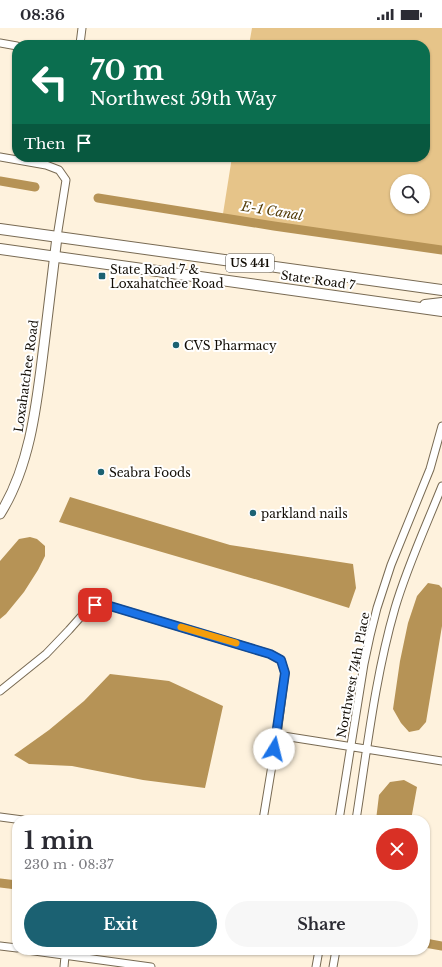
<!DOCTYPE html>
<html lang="en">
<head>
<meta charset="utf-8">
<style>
	body { margin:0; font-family:"Libre Baskerville",serif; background:#f7f7f7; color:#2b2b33; height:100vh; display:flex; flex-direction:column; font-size:15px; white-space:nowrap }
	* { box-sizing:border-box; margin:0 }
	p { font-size:13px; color:#7c7c81 }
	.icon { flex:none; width:22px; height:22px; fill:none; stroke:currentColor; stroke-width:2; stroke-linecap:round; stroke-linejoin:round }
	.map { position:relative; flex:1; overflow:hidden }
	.sheet { position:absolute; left:12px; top:787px; width:418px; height:140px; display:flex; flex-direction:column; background:#fff; border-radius:16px; box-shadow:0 1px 3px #0004 }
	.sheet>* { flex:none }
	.banner { position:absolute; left:12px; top:12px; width:418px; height:122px; border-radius:16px; box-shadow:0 1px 3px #0004; background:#0b6e4f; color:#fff; overflow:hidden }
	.tools { position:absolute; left:390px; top:146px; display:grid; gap:8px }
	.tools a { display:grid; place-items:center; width:40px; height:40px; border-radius:50%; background:#fff; box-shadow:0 1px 3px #0004; font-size:20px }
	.pin { position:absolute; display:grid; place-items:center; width:34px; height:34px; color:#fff; margin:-17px; border-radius:8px; box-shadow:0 2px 6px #0006 }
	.me { position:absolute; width:44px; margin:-22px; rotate:9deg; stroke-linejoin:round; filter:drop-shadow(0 0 3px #0008) }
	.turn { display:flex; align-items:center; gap:14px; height:84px; padding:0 12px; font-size:18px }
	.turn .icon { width:52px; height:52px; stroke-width:2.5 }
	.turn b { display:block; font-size:28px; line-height:34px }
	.then { display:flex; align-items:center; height:38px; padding:0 12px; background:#0003; gap:8px; font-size:15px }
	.round { display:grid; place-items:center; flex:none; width:42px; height:42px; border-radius:21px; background:#f7f7f7 }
	.overview { display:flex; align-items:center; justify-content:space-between; height:68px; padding:0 12px }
	h1 { font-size:24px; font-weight:700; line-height:30px }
	.action { display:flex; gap:8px; margin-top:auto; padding:8px 12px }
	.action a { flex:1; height:46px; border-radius:24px; background:#1b6172; color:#fff; font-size:16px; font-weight:700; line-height:46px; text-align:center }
	.action a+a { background:#f7f7f7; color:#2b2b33 }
	.status { display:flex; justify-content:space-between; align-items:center; height:28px; padding:0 20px; background:#fff; direction:ltr }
	.status svg { height:11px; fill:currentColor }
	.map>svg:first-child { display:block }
	.green { fill:#e6c489; fill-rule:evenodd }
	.water { fill:#b69356 }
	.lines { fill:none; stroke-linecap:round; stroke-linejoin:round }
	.canal { stroke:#b69356; stroke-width:9 }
	.street-casing { stroke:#786a53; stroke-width:9 }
	.secondary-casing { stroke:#786a53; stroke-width:11 }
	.primary-casing { stroke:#786a53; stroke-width:12 }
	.street { stroke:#fff; stroke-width:7 }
	.secondary { stroke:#fff; stroke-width:9 }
	.primary { stroke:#fff; stroke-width:10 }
	.route-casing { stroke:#114b97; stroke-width:10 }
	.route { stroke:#1a73e8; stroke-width:7 }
	.slow { stroke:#f59e0b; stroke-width:7 }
	.poi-dot { fill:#1b6172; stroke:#fff; stroke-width:1.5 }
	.labels { text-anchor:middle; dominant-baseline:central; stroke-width:4; stroke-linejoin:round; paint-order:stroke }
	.shield { fill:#fff; stroke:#58554f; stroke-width:1 }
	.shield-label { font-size:11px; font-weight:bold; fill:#110c04 }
	.poi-label { font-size:12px; fill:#110c04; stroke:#fff; text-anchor:start }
	.street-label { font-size:12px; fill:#110c04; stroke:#fff }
	.water-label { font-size:13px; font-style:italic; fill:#523a05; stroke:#fff }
</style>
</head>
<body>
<div class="status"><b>08:36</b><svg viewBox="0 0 49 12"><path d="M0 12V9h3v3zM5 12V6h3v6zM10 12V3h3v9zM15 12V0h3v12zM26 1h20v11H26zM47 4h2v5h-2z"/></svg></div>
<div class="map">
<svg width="442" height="939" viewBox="0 0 442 939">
	<rect width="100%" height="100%" fill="#fef2dd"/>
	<!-- green -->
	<path class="green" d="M252 0H442V221L222 192 232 129H425V17H249ZM397 153H423V179H397Z"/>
	<!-- water -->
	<path class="water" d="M70 469 230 517 353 536 356 560 349 580 282 559 59 494Z
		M30 509 37 511 45 518V528L38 542 24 564 6 586 0 591V533L19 511Z
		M428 555 439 557 442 560V598L426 694 419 702 409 704 401 695 393 681 400 633 408 595 417 568Z
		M110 646 169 653 223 678 205 760 143 752 72 738 29 736 14 727 49 702 84 673Z
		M404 752 417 759 411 792H376L379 767 390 754Z"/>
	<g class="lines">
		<!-- canal -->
		<path class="canal" d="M0 153 35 159
			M98 170 274 198 442 222
			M0 855 17 857
			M425 915 442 918"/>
		<defs>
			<path id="street" d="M0 15 17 18
				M79 17 80 16 82 0
				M0 129 46 137 59 142 66 152 57 209
				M0 663 46 626 69 602 85 584 95 577 110 578 270 626 281 632 285 645 277 707 263 792
				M277 707 442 733
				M0 789 23 792
				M339 792 364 636 370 608 377 580 391 537 430 441 442 398
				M356 792C367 722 375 649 395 580 407 539 426 498 442 458
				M0 918 17 920
				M27 922 151 939
				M64 939 65 928
				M316 939 319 922
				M333 939 336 922"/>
			<path id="secondary" d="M0 486C31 437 37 373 44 317 48 281 53 245 57 209"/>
			<path id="primary" d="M0 201 442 262
				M0 221 442 283
				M425 277 442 275"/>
		</defs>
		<!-- street casing -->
		<use href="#street" class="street-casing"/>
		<!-- secondary casing -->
		<use href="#secondary" class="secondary-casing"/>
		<!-- primary casing -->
		<use href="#primary" class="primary-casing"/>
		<!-- street -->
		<use href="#street" class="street"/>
		<!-- secondary -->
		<use href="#secondary" class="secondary"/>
		<!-- primary -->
		<use href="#primary" class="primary"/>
	</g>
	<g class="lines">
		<defs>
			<path id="route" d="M95 577 110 578 270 626 281 632 285 645 274 721"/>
		</defs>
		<!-- route casing -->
		<use href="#route" class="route-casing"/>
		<!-- route -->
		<use href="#route" class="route"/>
		<!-- slow -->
		<path class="slow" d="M181 599 236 615"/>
	</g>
	<!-- markers -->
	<g class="poi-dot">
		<rect x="98" y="244" width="8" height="8" rx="2"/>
		<circle cx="176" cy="317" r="4"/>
		<circle cx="101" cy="444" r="4"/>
		<circle cx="253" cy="485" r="4"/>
	</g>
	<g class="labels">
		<!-- shield labels -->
		<rect class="shield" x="226" y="226" width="48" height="18" rx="3"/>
		<g class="shield-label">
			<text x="250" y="235">US 441</text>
		</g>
		<!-- poi labels -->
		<g class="poi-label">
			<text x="110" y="241">State Road 7 &amp;<tspan x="110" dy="14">Loxahatchee Road</tspan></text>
			<text x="184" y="317">CVS Pharmacy</text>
			<text x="109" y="444">Seabra Foods</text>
			<text x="261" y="485">parkland nails</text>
		</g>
		<!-- street labels -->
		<g class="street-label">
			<text transform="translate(318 252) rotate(8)">State Road 7</text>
			<text transform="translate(26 348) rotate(-82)">Loxahatchee Road</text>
			<text transform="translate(353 647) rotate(-79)">Northwest 74th Place</text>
		</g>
		<!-- water labels -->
		<g class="water-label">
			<text transform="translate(272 183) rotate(9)">E-1 Canal</text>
		</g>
	</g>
</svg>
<div class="tools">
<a><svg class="icon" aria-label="search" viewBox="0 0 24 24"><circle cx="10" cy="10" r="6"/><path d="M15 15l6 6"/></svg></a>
</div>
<div class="pin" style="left:95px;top:577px;background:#d93025"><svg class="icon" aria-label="arrive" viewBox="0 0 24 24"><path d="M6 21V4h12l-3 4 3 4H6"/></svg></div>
<svg class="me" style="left:274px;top:721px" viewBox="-20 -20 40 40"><circle r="19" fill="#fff"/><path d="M0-13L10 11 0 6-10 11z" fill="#1a73e8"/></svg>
<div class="banner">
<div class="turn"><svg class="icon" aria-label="left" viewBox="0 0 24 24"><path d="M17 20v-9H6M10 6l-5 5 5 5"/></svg><div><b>70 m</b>Northwest 59th Way</div></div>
<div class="then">Then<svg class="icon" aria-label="arrive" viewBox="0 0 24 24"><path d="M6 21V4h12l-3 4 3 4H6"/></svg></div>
</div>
<section class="sheet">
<div class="overview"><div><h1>1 min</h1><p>230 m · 08:37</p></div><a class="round" style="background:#d93025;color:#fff"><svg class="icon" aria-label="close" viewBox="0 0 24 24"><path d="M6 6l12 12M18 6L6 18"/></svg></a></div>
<div class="action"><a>Exit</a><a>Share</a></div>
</section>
</div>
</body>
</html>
